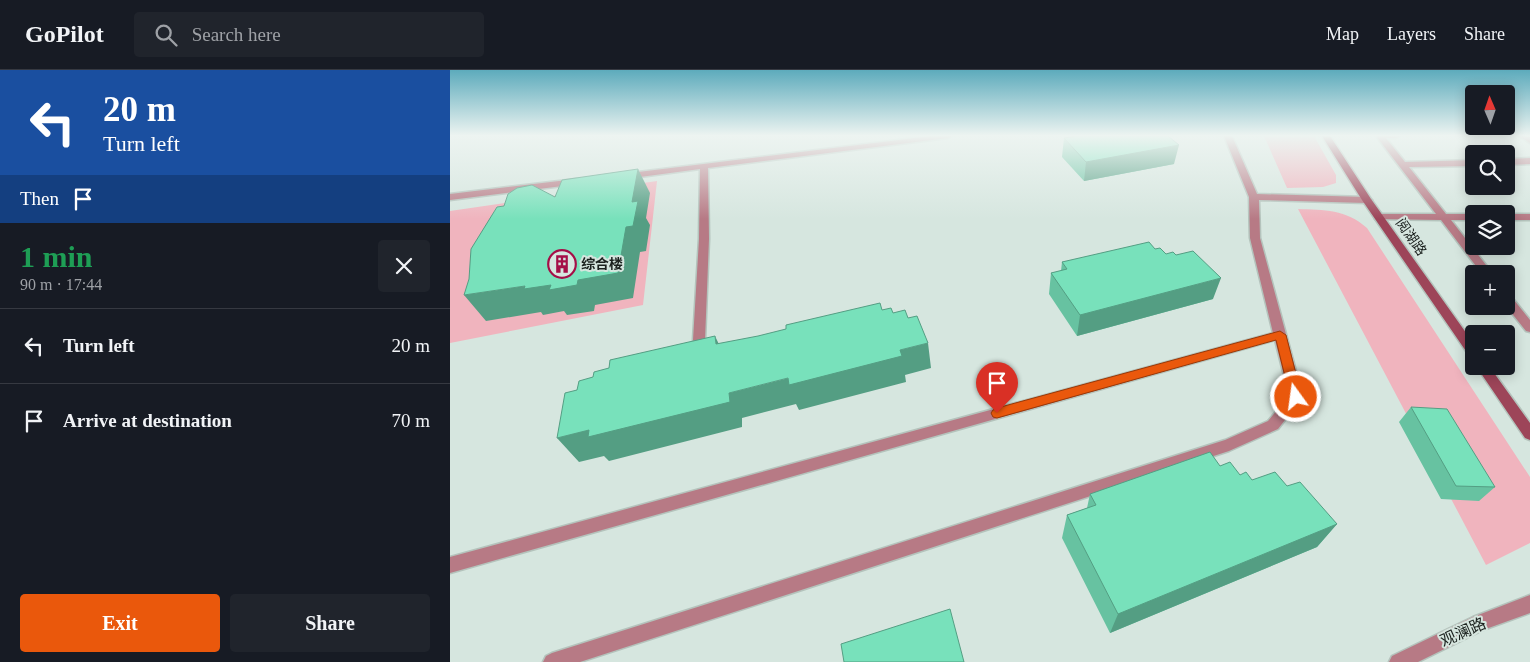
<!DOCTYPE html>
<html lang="en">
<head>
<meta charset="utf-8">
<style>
	body { margin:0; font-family:"Times New Roman","Noto Sans SC",serif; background:#20242c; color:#f1f3f6; height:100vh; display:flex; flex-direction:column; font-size:19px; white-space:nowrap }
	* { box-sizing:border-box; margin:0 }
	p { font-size:16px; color:#9ea1a6 }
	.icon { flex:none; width:28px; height:28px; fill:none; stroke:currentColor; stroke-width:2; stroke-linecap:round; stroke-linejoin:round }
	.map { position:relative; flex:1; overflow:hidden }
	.side { display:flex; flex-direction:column; background:#171b24; width:450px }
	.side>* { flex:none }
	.banner { background:#1a4fa0; color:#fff; overflow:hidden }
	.needle { width:32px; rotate:358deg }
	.tools { position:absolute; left:1015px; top:15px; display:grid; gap:10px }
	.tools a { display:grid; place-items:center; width:50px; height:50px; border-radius:5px; background:#171b24; box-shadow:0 2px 12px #0003; font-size:25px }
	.pin { position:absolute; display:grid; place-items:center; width:42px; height:42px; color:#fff; margin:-51px -21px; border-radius:50% 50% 50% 0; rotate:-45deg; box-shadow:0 0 5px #0007 }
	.pin .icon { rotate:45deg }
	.me { position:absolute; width:55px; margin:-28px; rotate:346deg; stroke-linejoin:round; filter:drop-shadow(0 0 4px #0008) }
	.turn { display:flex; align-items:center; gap:18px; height:105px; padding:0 20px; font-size:22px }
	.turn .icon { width:65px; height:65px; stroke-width:2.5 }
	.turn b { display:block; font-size:35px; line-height:42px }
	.then { display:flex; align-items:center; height:48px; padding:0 20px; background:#0003; gap:10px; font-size:19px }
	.round { display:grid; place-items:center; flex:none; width:52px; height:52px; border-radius:5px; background:#20242c }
	.head { display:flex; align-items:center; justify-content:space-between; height:85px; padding:0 20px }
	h1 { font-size:30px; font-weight:700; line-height:38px; color:#1e9e55 }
	.primary-button { display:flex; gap:10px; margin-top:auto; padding:10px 20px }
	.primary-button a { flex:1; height:58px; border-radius:5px; background:#ea580c; color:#fff; font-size:20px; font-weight:700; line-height:58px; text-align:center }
	.primary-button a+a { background:#20242c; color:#f1f3f6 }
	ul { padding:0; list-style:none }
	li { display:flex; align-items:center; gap:15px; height:75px; padding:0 20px; border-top:1px solid #363941 }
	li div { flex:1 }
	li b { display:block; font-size:19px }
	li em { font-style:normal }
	header { display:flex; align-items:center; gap:30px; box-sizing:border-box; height:70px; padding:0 25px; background:#171b24; border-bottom:1px solid #363941 }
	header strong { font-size:24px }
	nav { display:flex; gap:28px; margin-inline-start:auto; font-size:18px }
	.search { width:350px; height:45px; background:#20242c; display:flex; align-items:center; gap:12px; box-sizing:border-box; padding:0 18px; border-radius:5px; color:#9ea1a6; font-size:19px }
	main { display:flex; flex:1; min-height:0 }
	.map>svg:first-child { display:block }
	.green { fill:#f0b4be }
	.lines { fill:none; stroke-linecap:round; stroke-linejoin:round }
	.lane-casing { stroke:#b4c3bc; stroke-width:3 }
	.street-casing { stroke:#b4c3bc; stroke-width:3 }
	.secondary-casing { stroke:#b4c3bc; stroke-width:3 }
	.lane { fill:#b77a85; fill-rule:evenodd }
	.street { fill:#b77a85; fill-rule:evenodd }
	.secondary { fill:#9d4559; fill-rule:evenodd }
	.wall { fill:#67c2a1 }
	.shaded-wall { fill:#549e83 }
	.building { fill:#78e1bb; stroke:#549e83 }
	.route { fill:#ea580c; stroke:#983908 }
	.labels { text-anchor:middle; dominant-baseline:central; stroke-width:4; stroke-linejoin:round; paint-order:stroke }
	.street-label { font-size:14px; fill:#1b211e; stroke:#d6e6df }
	.poi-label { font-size:14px; font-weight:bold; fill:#1b211e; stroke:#d6e6df; text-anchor:start }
	.near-street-label { font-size:16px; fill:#1b211e; stroke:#d6e6df }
</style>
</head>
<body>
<header>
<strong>GoPilot</strong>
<div class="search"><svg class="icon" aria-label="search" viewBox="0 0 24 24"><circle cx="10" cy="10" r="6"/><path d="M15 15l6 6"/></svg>Search here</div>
<nav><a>Map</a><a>Layers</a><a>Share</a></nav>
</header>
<main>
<section class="side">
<div class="banner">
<div class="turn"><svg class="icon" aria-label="left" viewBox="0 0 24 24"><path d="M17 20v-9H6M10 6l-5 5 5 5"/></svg><div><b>20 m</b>Turn left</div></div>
<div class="then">Then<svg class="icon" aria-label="arrive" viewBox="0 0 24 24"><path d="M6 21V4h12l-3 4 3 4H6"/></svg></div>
</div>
<div class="head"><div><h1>1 min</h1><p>90 m · 17:44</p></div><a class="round"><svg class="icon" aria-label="close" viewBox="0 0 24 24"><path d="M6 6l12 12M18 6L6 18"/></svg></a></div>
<ul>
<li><svg class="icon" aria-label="left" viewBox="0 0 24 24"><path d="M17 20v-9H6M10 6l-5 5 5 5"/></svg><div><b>Turn left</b></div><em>20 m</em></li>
<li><svg class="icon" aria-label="arrive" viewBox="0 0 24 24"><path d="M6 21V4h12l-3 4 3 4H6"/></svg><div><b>Arrive at destination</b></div><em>70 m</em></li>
</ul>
<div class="primary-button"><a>Exit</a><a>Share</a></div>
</section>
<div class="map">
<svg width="1080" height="592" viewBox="0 0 1080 592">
	<rect width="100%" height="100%" fill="#d6e6df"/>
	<!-- green -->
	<path class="green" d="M814 66H864L886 105V113L873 117 837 118Z
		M207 111 193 235 0 273V141Z
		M848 139C874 140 896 139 917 158L1080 407V473L1036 495Z"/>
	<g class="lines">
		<defs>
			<path id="lane" d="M481 66H502L498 68 258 98 259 169 255 270 253 273H245L243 270 249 169 250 99 175 109 172 108V104Z
				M774 66H782L807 124 917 127 922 130 917 133 809 130 810 168 853 327 828 359 779 381 130 592H93L96 586 102 583 775 370 818 351 839 326 825 270 0 503V487L823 263 800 168 799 127Z
				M926 66H950L946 68H936L955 92 1024 90V96L959 97 996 144H1024V150H1001L1043 204H1032L991 150 925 149V145L928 144H986Z
				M1069 66 1080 67V73Z
				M1080 88V94L1056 95V89Z
				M126 109 130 112 129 114 0 130V124Z
				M1056 144H1080V150H1056Z
				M1056 224 1060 225 1080 250V262L1076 261 1056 236Z"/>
			<path id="street" d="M1080 525V543L1033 560 968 592H939L942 586 1023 547Z"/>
			<path id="secondary" d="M872 66H880L921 129 1024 274V288L1020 287 912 130Z
				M1026 296H1039L1080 353V370L1075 368Z"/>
		</defs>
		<!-- lane casing -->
		<use href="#lane" class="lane-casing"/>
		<!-- street casing -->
		<use href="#street" class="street-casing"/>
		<!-- secondary casing -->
		<use href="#secondary" class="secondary-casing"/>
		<!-- lane -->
		<use href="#lane" class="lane"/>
		<!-- street -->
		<use href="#street" class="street"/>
		<!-- secondary -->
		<use href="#secondary" class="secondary"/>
	</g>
	<!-- wall -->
	<path class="wall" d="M624 66H718L724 94 634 111 612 87 614 68Z
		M705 179 763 229 627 266 599 224 601 203 611 201 612 192Z
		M961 337 1045 417 1029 431 991 429 949 352Z
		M770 396 802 410 837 416 887 454 867 477 660 563 612 468 617 445 637 438 640 424Z"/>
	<!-- shaded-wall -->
	<path class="shaded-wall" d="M729 75 724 94 634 111 636 92Z
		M188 99 200 123 196 148 200 155 196 181 190 182 183 228 145 235 144 241 117 245 114 241 93 245 91 242 36 251 14 225 75 216 101 215 128 210 176 157Z
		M771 208 763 229 627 266 630 245Z
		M265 266 277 291 266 274Z
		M478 273 481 298 455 305 456 312 349 340 346 334 292 348V357L159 391 154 386 129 392 107 368 279 323Z
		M887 454 867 477 660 563 668 544Z"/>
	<!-- building -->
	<path class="building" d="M627 66H718L729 75 636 92 614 68Z
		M188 99 182 132 188 131 183 156 176 157 168 203 128 210 127 215 99 220 101 215 74 219 75 216 14 225 19 209 21 179 47 137 54 136 58 124 67 118 82 115 105 127 112 110Z
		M699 172 705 179 710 178 716 184 723 182 726 185 743 181 771 208 630 245 601 203 617 199 612 192Z
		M430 233 432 240 441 238 443 243 455 240 458 248 467 246 478 273 450 280 452 286 339 315 338 308 279 323 280 332 138 367 139 360 107 368 115 323 127 320 129 311 143 307 144 302 159 298 160 290 265 266 266 274 308 266 336 259V255Z
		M961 337 997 339 1045 417 1006 416Z
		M760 382 770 396 780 392 790 405 796 402 802 410 825 402 837 416 850 412 887 454 668 544 617 445 646 435 640 424Z
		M500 539 514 592H394L391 574Z"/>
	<!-- sky -->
	<linearGradient id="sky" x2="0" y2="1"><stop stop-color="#5dabbc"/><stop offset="0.44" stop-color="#edf4f1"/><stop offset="1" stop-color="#edf4f1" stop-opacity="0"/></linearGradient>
	<rect width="1080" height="149" fill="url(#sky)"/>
	<!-- route -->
	<path class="route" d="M830 261 836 265 852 327 850 330H842L840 327 826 270 547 348 543 347 541 343 543 340 547 338Z"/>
	<!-- icons -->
	<defs>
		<symbol id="building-ring" viewBox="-11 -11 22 22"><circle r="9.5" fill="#d6e6df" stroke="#a50e47" stroke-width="1.5"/><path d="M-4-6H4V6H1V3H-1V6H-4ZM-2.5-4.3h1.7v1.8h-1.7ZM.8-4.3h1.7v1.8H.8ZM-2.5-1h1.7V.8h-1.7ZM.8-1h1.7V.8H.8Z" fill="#a50e47"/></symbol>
	</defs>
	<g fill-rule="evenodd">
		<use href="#building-ring" x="96" y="178" width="32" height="32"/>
	</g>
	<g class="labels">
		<!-- street labels -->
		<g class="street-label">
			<text transform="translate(961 167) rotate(55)">阅湖路</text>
		</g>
		<!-- poi labels -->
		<g class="poi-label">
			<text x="131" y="194">综合楼</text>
		</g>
		<!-- near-street labels -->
		<g class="near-street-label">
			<text transform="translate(1013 562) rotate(-24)">观澜路</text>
		</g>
	</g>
</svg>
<div class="tools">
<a><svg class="needle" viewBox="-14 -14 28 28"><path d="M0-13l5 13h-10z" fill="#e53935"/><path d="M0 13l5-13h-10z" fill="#9ea1a6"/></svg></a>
<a><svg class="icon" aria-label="search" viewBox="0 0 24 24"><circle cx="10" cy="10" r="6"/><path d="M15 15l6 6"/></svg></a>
<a><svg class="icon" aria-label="layers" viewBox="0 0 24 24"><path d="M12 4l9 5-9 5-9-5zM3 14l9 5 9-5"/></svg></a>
<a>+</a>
<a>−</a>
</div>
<div class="pin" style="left:547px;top:343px;background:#d93025"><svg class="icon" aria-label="arrive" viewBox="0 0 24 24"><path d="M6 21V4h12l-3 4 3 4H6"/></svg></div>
<svg class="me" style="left:846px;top:327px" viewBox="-20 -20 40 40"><circle r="17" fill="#ea580c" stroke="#fff" stroke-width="3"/><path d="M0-11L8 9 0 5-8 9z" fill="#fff"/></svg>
</div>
</main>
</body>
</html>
